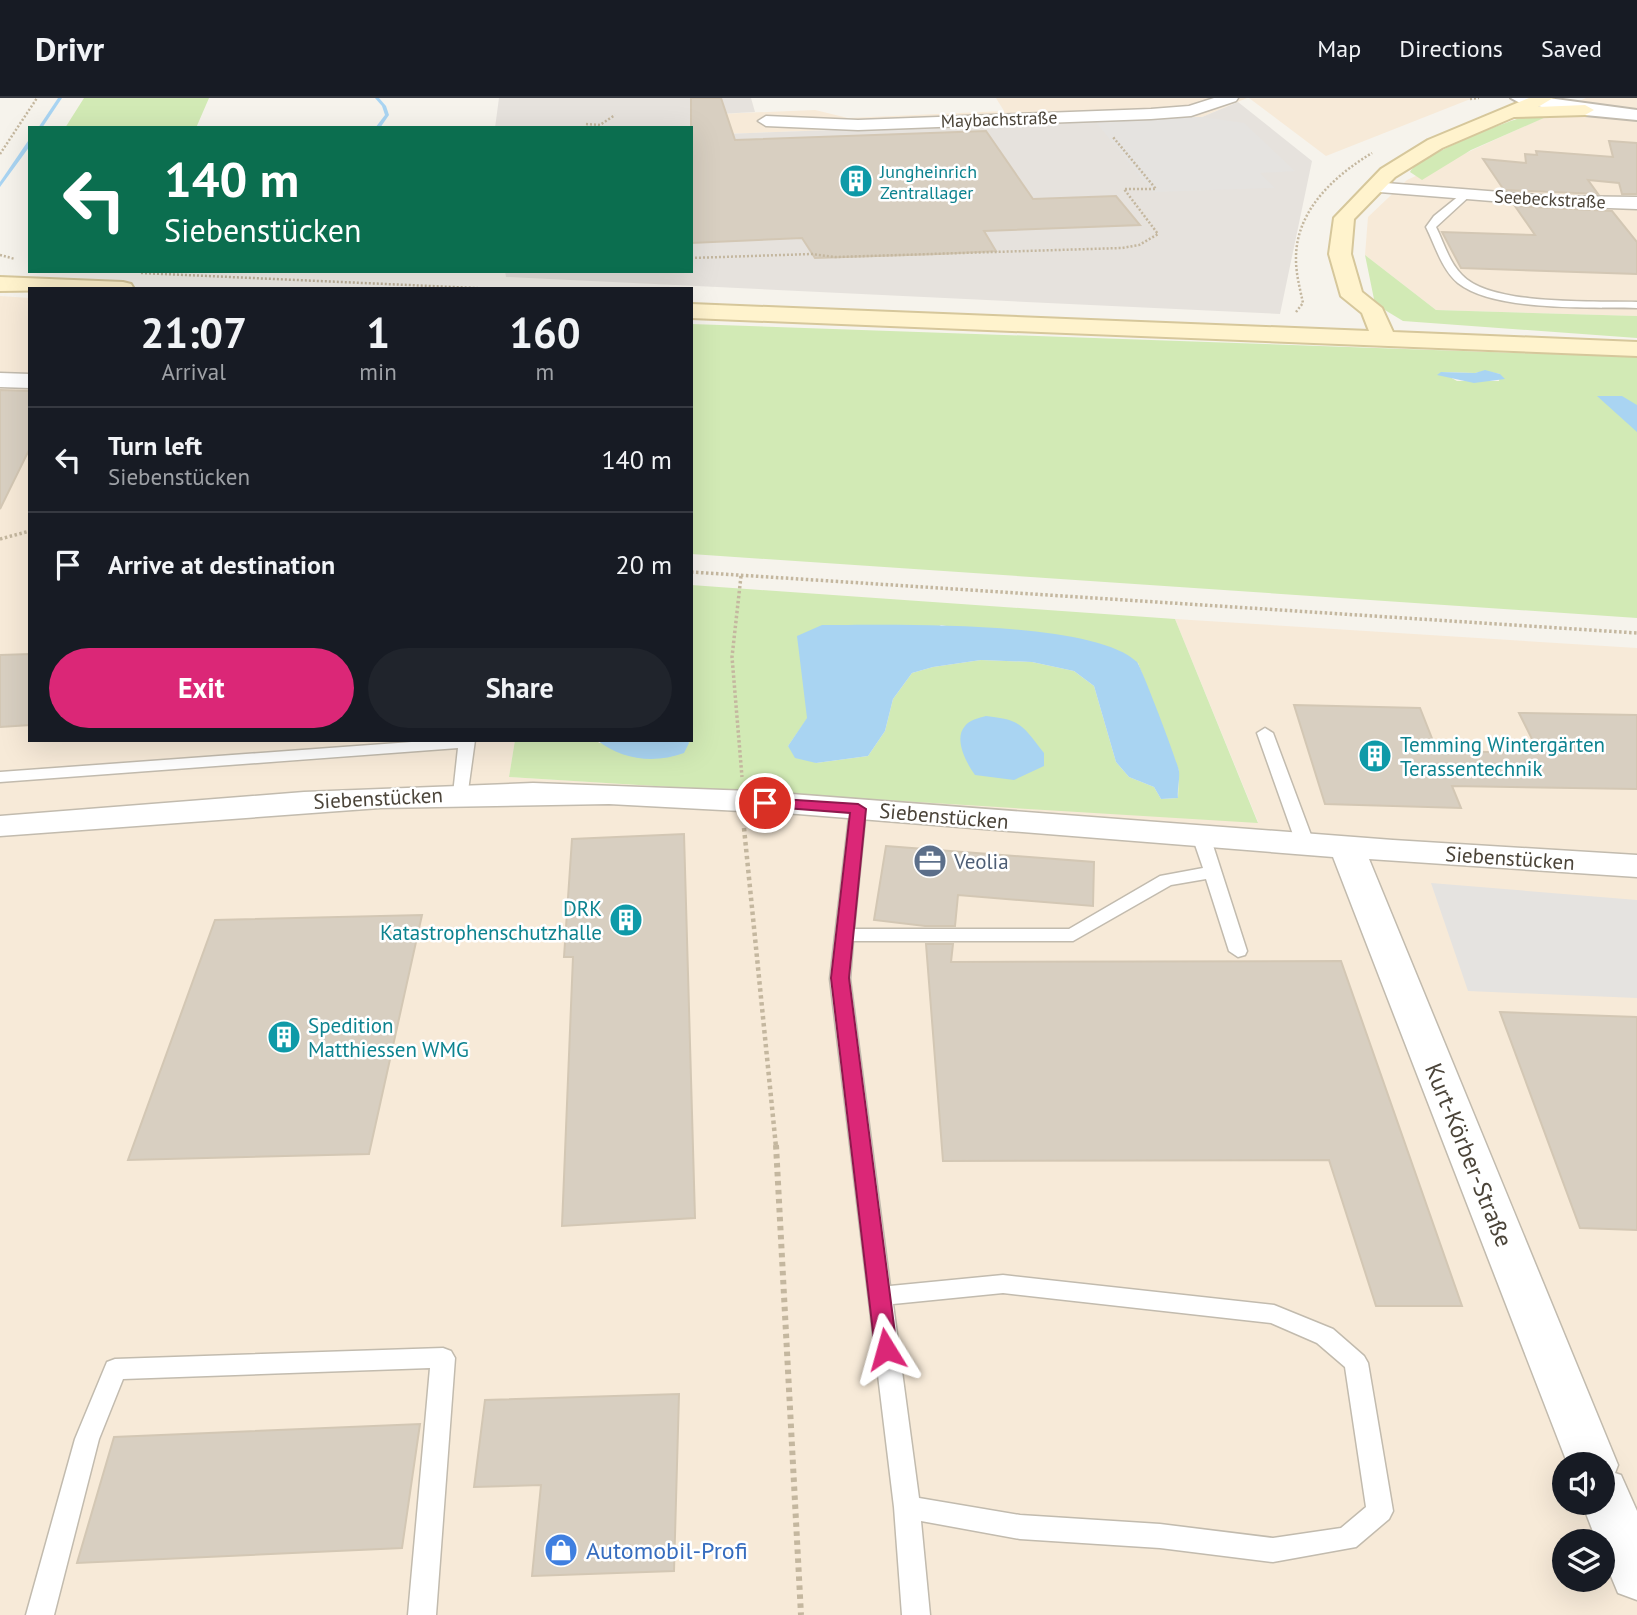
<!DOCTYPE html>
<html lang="en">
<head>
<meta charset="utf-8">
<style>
	body { margin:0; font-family:"PT Sans",sans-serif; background:#20242c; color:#f1f3f6; height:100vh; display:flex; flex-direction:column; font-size:26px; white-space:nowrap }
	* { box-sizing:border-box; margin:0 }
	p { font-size:23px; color:#9ea1a6 }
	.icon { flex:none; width:38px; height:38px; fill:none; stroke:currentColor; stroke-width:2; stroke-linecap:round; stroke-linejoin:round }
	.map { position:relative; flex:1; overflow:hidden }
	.sheet { position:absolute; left:28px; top:189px; width:665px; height:455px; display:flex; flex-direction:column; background:#171b24; border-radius:0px; box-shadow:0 7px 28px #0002 }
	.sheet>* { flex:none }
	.hud { position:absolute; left:28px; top:28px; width:665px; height:147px; border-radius:0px; box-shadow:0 7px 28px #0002; background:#0b6e4f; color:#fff; overflow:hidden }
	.tools { position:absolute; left:1552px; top:1354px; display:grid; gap:14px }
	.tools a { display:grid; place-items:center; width:63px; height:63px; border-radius:50%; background:#171b24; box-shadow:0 7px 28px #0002; font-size:35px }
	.pin { position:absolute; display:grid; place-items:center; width:60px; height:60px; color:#fff; margin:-30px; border:4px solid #fff; border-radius:50%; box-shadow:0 2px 7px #0007 }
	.me { position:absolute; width:77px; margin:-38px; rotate:352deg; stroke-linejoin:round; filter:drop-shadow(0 0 5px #0008) }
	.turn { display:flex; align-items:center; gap:24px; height:147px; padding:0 21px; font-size:32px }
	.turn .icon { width:91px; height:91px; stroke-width:2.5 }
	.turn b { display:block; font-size:49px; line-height:60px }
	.eta { display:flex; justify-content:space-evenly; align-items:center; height:119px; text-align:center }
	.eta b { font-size:42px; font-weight:800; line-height:49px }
	.action { display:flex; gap:14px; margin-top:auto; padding:14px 21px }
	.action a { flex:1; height:80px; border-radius:42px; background:#db2777; color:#fff; font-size:28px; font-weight:800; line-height:80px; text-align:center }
	.action a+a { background:#20242c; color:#f1f3f6 }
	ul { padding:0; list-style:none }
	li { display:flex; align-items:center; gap:21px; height:105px; padding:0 21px; border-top:2px solid #363941 }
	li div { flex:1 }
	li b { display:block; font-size:26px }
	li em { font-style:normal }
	header { display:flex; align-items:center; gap:42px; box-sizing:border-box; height:98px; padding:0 35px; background:#171b24; border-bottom:2px solid #363941 }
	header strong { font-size:33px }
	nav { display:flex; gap:38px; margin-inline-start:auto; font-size:24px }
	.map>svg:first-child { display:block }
	.commercial { fill:#f7ead8; fill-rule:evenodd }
	.industrial { fill:#e6e2dd }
	.green { fill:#d2eab5; fill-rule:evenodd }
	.parking { fill:#e5e3e0 }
	.water { fill:#a9d4f2 }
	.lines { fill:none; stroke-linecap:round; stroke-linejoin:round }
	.stream { fill:#a9d4f2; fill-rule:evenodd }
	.building { fill:#d8cfc1; stroke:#d3c7b4; stroke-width:2 }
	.service-casing { stroke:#c2bbae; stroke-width:3 }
	.minor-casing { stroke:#c2bbae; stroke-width:3 }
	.tertiary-casing { stroke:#c2bbae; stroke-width:4 }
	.secondary-casing { stroke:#d6c79b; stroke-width:4 }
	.path-far3 { stroke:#c4b79f; stroke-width:2.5; stroke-dasharray:2 2; stroke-linecap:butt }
	.path-far2 { stroke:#c4b79f; stroke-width:3.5; stroke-dasharray:2.5 2.5; stroke-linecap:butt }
	.path-far1 { stroke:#c4b79f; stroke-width:4.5; stroke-dasharray:3.5 3.5; stroke-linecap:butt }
	.path { stroke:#c4b79f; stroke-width:6; stroke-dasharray:4.5 4.5; stroke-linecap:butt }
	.service { fill:#fff; fill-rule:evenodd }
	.minor { fill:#fff; fill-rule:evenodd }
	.tertiary { fill:#fff; fill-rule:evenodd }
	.secondary { fill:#fff3cd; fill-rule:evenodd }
	.route { fill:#db2777; stroke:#8e194d; stroke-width:2 }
	.labels { text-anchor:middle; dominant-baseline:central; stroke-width:5; stroke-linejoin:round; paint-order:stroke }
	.far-street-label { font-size:18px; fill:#4b4439; stroke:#fff }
	.far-culture-label { font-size:18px; fill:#0d838f; stroke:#fff; text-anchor:start }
	.culture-label { font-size:21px; fill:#0d838f; stroke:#fff; text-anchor:start }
	.street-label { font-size:21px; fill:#4b4439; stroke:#fff }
	.service-label { font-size:21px; fill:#4e5e75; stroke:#fff; text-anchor:start }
	.near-street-label { font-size:24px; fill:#4b4439; stroke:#fff }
	.near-shop-label { font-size:24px; fill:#366cbe; stroke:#fff; text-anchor:start }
</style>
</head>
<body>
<header>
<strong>Drivr</strong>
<nav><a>Map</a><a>Directions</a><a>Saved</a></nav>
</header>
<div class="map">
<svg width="1637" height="1517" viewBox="0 0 1637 1517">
	<rect width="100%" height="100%" fill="#f6f3ec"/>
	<!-- commercial -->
	<path class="commercial" d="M996 0H1247L1202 19 722 36 718 16 815 12 848 20 1004 13Z
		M1249 0H1473L1326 58Z
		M1586 0H1637V218L1436 212 1365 157 1368 119 1407 82Z
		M0 198 30 200V642H515L509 679 1258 724 1175 521 1637 550V1517H0ZM1564 1367H1603V1405H1564ZM1564 1444H1603V1482H1564Z"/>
	<!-- industrial -->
	<path class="industrial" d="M499 0H751L755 14 718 16 723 36 1202 19 1238 4 1312 63 1280 216 506 179 505 173H691V30H495Z"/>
	<!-- green -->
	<path class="green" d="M84 0H209L196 30H65Z
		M1555 15 1471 52 1422 82 1410 74C1419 58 1506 23 1527 18 1536 16 1546 16 1555 15Z
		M1365 157 1436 212 1637 218V240L1403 223 1375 206Z
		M691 226 1637 259V520L691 456ZM1485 273 1500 276 1499 283H1457L1441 274 1475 275Z
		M691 487 1175 521 1258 725 509 679 515 642H597L599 645H689L688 642H691ZM941 527 1138 565 1179 673 1178 700 1161 701 1154 689 1129 679 1116 664 1094 588 1074 573 1032 564 981 562 933 569 912 575 893 601 885 633 868 658 816 665 788 648 807 621Z"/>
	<!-- parking -->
	<path class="parking" d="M1202 19 1244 25 1295 73 1260 75 1275 90 1153 94 1095 23Z
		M1431 785 1637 802V900L1468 893Z"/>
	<!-- water -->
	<path class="water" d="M1485 272 1500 276 1505 281 1474 285 1437 277 1441 274 1475 275Z
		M1597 298H1622L1637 307V334Z
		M822 527C887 527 1092 521 1137 564 1141 568 1178 665 1179 673 1180 682 1177 691 1178 700L1161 701 1154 689 1129 679 1116 664 1094 588 1074 573 1032 564 981 562 933 569 912 575 893 601 885 633 868 658 816 665 795 660 788 648 807 620 797 538Z
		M986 618C1022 622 1022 627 1044 655V668L1014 682 975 677C967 666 953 641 965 628 969 622 979 620 986 618Z
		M597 642H688L689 645 684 655C655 666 621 662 597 642Z"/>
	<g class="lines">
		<!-- stream -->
		<path class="stream" d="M58 0H62L42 30H38Z
			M375 0H379L386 8 389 17 380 30H375L385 17 382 8Z
			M28 43H30V48L0 89V84Z"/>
	</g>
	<!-- building -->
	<path class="building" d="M691 0H721L735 42 986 33 1033 101 1116 98 1140 127 984 133 996 153 939 156 815 160 802 140 691 145Z
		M1609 43 1637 45V96H1622L1619 85 1588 82 1598 96 1504 92 1483 61 1526 65 1525 56 1537 57 1536 53 1613 59Z
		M1515 108 1612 113 1637 144V176L1461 170 1442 134 1535 137Z
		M0 292 30 293V350L0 411Z
		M30 556V627L0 629V557Z
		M1294 607 1420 610 1437 653 1539 655 1519 615 1637 617V691L1452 688 1461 710 1325 706Z
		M684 736 695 1120 562 1128 573 859H564L572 741Z
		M886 748 1094 764 1093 808 958 797 955 828H925L874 822Z
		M422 817 369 1056 128 1062 215 822Z
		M926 846H953L951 864 1341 863 1462 1208H1376L1329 1062 943 1063Z
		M1500 914 1637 919V1132L1580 1130Z
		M679 1296 674 1473 532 1478 541 1387 474 1389 485 1302Z
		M420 1326 402 1450 77 1465 114 1339Z"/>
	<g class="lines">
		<defs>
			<path id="service" d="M1465 93 1473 95 1436 129C1444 145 1449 164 1462 177 1491 208 1595 203 1637 204V210C1590 209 1495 214 1458 185 1442 172 1435 147 1426 129L1434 118Z
				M1265 630 1273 635 1314 745 1311 749H1299L1296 745 1257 635Z
				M439 642H475L467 700H455L453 696 458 650 0 684V674Z
				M858 706 866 711 854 831H1069L1160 778 1203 770 1192 738 1201 733 1210 738 1247 853 1245 857 1238 859 1229 853 1206 781 1171 787 1073 843H853L850 881 890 1188 1003 1177 1274 1207 1333 1231 1364 1258 1368 1265 1393 1413 1389 1421 1356 1449 1273 1464 1160 1450 1020 1441 921 1423 930 1517H902L894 1409 830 881 850 711ZM1003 1195 1271 1225 1317 1245 1345 1269 1366 1409 1341 1430 1273 1440 1160 1426 1020 1417 919 1400 893 1206Z
				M443 1250 451 1253 455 1260 436 1517H408L430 1270 123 1281 99 1341 54 1517H26L75 1341 107 1264 115 1261Z"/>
			<path id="minor" d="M1214 0H1238L1236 3 1191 18 1151 21 858 32 766 28 758 23 766 18 858 22 1151 11 1189 8Z
				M1373 84 1553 98 1637 99V111L1553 108 1367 93 1364 89Z
				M0 275 30 276V290L0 289Z
				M533 685 751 693 1393 742 1637 757V779L1369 761 1618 1367 1615 1375 1621 1377 1637 1413V1502L1618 1495 1603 1459V1444H1597L1582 1405H1603V1367H1568L1333 759 798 716 609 706 380 710 0 738V718L304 694Z"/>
			<path id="tertiary" d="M1511 0H1548L1637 12V22L1585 17 1520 5Z"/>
			<path id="secondary" d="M1529 0H1553L1538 9 1585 7 1594 12 1585 17 1514 19 1442 50 1395 79 1354 121 1351 156 1362 194 1382 210 1393 234 1637 244V258L691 220V206L1369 233 1362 215 1341 198 1329 156 1334 120 1381 71 1428 42Z
				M0 179 123 184 131 186 134 191 0 193Z"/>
		</defs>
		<!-- service casing -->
		<use href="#service" class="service-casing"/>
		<!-- minor casing -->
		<use href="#minor" class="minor-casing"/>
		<!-- tertiary casing -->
		<use href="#tertiary" class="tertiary-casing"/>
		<!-- secondary casing -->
		<use href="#secondary" class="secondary-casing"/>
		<!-- path-far3 -->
		<path class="path-far3" d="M1470 1 1479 0
			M586 26 600 27 615 17
			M0 56 37 0
			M0 157 15 161
			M691 160 812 156 835 159 1122 150 1139 147 1158 136 1124 91H1156L1113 39
			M141 175 497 191
			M1296 214 1303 205C1300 191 1296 176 1296 162 1295 113 1334 78 1372 55"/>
		<!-- path-far2 -->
		<path class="path-far2" d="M0 441 30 433
			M691 474 1637 535
			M741 478 732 559 742 679"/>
		<!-- path-far1 -->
		<path class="path-far1" d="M744 730 776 1049"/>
		<!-- path -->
		<path class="path" d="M776 1047 801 1517"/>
		<!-- service -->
		<use href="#service" class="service"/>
		<!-- minor -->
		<use href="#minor" class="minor"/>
		<!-- tertiary -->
		<use href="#tertiary" class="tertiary"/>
		<!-- secondary -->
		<use href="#secondary" class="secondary"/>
	</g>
	<!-- route -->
	<path class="route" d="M765 700 858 706 866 711 849 880 897 1251 893 1257 886 1260 878 1257 875 1251 831 880 850 715 760 708 757 705Z"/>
	<!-- icons -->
	<defs>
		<symbol id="building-disc" viewBox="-11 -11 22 22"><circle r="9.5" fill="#0f9aa8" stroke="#fff"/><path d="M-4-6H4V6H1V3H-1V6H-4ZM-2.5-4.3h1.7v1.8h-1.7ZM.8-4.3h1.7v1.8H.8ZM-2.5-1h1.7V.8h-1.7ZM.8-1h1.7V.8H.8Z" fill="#fff"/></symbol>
		<symbol id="office-disc" viewBox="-11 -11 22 22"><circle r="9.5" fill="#5c6f8a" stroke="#fff"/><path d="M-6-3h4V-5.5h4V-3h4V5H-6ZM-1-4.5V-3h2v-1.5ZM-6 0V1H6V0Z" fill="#fff"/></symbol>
		<symbol id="shop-disc" viewBox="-11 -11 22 22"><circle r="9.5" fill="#3f7fe0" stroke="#fff"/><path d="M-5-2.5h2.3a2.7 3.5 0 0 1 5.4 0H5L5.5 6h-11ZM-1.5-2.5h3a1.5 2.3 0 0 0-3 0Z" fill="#fff"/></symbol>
	</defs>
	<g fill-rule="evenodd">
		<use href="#building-disc" x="837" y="64" width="38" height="38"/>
		<use href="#building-disc" x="1356" y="639" width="38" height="38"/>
		<use href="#office-disc" x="911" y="744" width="38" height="38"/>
		<use href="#building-disc" x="607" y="803" width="38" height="38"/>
		<use href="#building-disc" x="265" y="920" width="38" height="38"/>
		<use href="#shop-disc" x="542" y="1433" width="38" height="38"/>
	</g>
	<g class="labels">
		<!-- far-street labels -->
		<g class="far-street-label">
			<text transform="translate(999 21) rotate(-2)">Maybachstraße</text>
			<text transform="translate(1550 101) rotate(3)">Seebeckstraße</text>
		</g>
		<!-- far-culture labels -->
		<g class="far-culture-label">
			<text x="880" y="73">Jungheinrich<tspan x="880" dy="21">Zentrallager</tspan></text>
		</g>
		<!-- culture labels -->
		<g class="culture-label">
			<text x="1400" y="646">Temming Wintergärten<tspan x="1400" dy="24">Terassentechnik</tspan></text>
			<text x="602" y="810" text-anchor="end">DRK<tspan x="602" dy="24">Katastrophenschutzhalle</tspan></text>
			<text x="308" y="927">Spedition<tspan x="308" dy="24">Matthiessen WMG</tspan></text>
		</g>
		<!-- street labels -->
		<g class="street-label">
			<text transform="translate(378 700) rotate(-3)">Siebenstücken</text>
			<text transform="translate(944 718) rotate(5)">Siebenstücken</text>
			<text transform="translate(1510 760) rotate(4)">Siebenstücken</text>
		</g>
		<!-- service labels -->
		<g class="service-label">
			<text x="954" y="763">Veolia</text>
		</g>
		<!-- near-street labels -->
		<g class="near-street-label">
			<text transform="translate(1469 1057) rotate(68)">Kurt-Körber-Straße</text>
		</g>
		<!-- near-shop labels -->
		<g class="near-shop-label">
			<text x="586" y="1452">Automobil-Profi</text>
		</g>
	</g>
</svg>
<div class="tools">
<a><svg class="icon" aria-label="sound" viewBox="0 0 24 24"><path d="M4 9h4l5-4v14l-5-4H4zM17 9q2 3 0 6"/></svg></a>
<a><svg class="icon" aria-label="layers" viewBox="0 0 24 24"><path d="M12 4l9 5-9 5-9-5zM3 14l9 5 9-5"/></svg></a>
</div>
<div class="pin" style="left:765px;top:705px;background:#d93025"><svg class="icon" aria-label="arrive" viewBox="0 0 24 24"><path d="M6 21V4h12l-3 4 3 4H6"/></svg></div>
<svg class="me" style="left:886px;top:1251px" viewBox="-20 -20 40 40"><path d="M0-17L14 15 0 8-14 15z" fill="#db2777" stroke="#fff" stroke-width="4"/></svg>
<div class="hud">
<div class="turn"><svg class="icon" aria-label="left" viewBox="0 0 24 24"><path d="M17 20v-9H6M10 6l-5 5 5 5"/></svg><div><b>140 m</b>Siebenstücken</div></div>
</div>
<section class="sheet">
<div class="eta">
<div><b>21:07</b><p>Arrival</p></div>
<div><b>1</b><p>min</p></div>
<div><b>160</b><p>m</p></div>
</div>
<ul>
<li><svg class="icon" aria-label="left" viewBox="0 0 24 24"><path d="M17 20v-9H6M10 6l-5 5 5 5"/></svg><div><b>Turn left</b><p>Siebenstücken</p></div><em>140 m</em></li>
<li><svg class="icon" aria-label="arrive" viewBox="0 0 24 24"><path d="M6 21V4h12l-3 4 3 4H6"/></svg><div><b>Arrive at destination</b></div><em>20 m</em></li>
</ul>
<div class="action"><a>Exit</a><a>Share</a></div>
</section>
</div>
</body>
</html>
